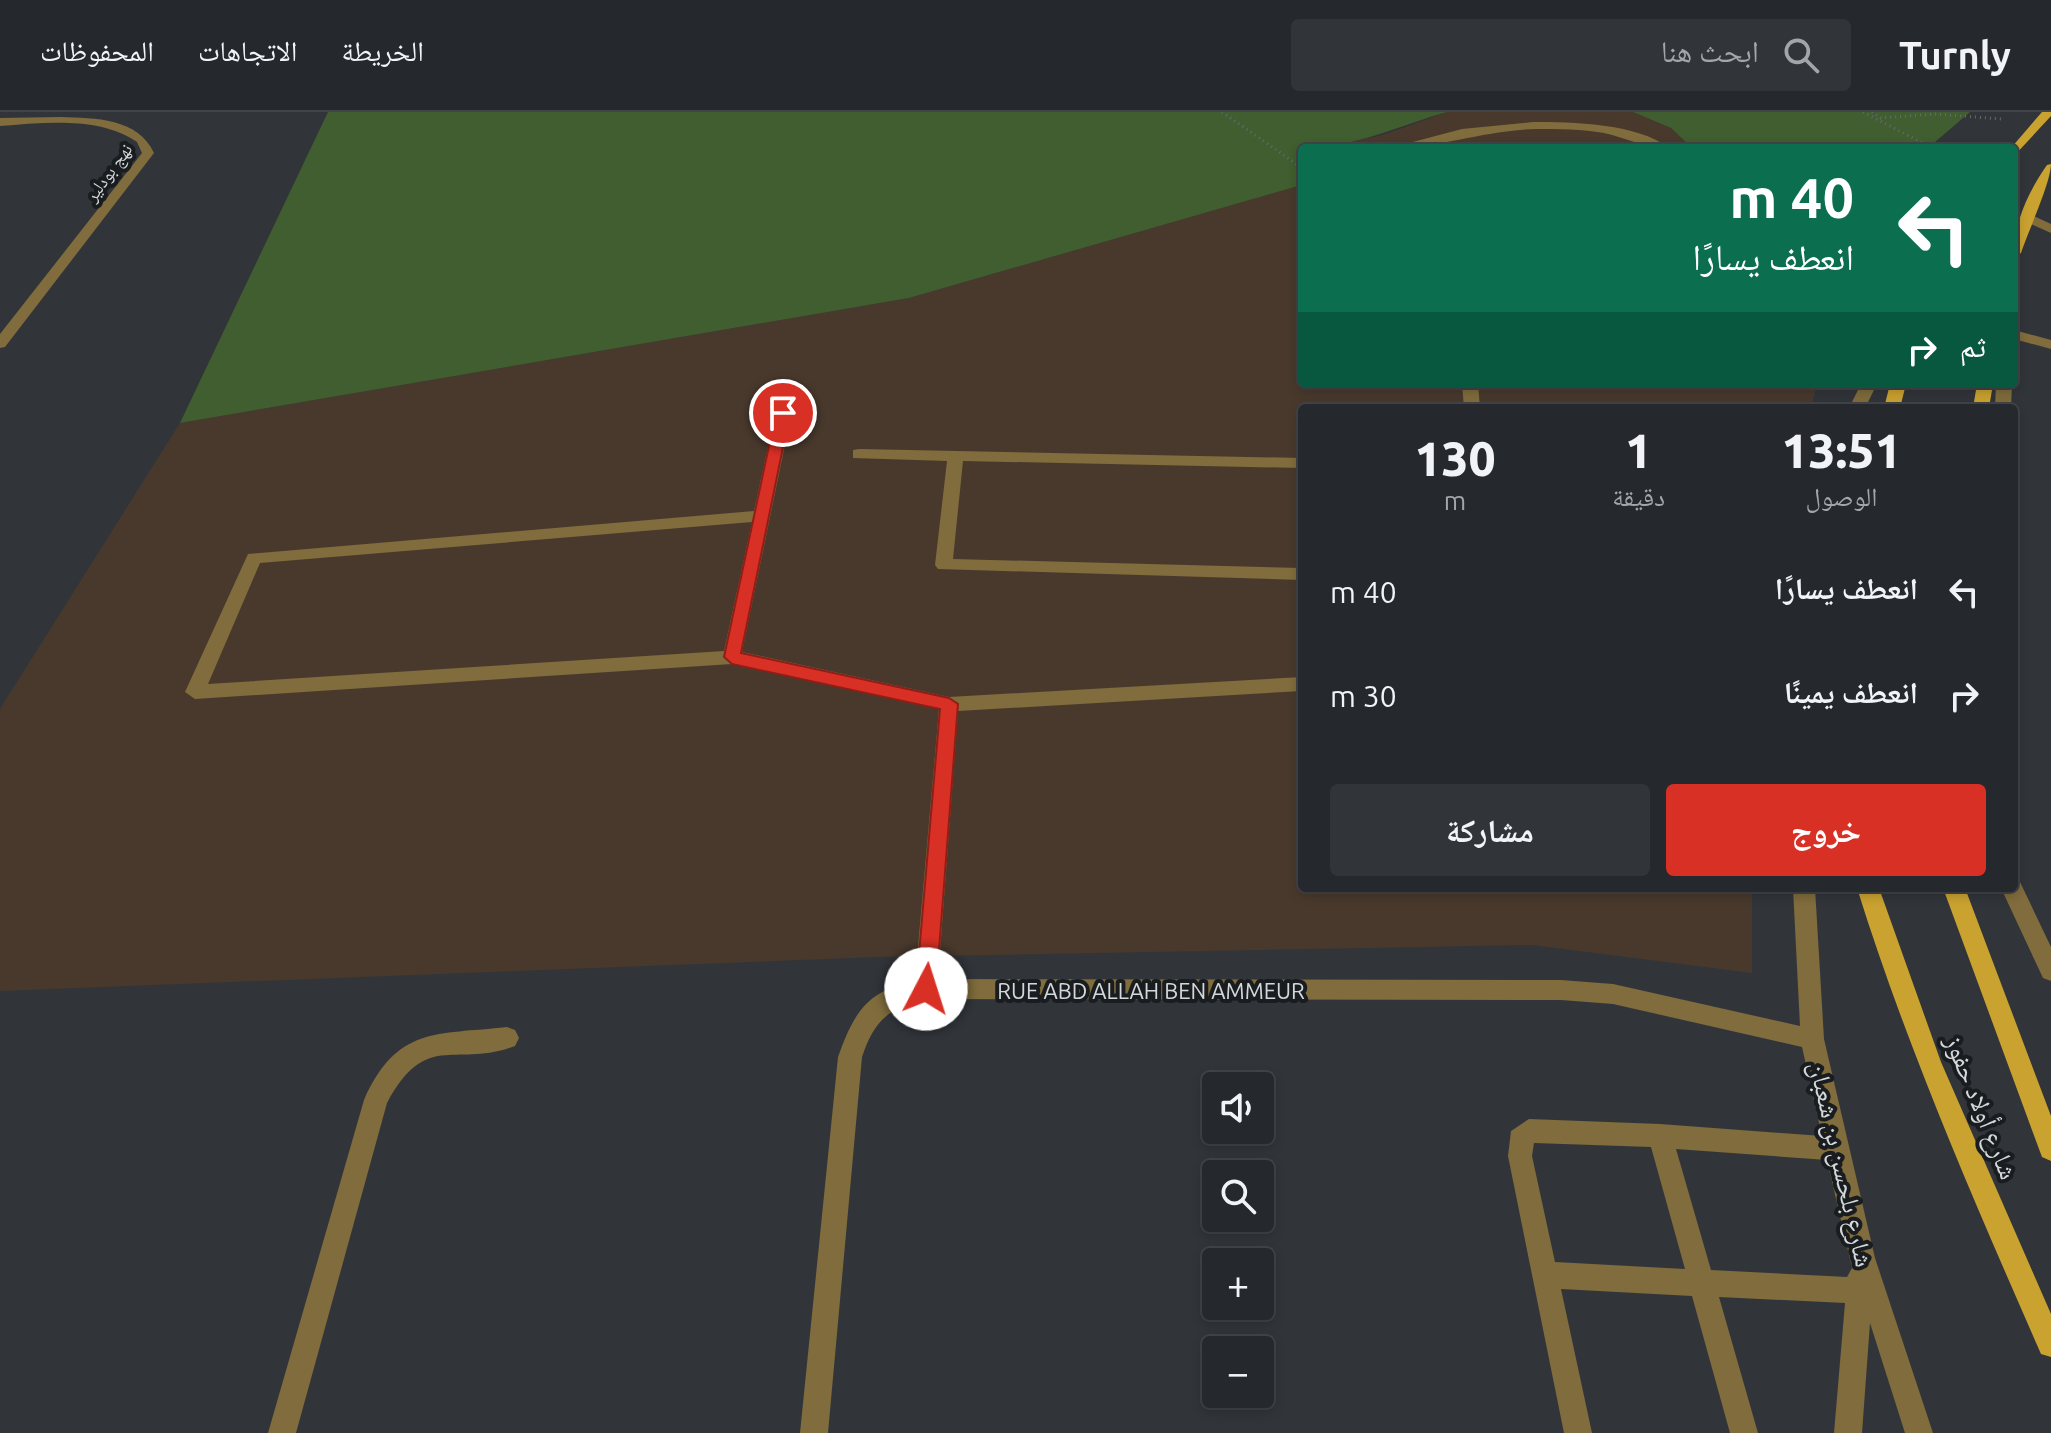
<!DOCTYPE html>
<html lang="ar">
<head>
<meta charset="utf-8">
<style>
	body { margin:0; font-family:Ubuntu,"Noto Naskh Arabic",sans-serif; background:#313438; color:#f1f3f6; direction:rtl; height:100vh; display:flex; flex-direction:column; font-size:30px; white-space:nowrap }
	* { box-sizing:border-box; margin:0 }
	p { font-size:26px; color:#a3a6a9 }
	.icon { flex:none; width:44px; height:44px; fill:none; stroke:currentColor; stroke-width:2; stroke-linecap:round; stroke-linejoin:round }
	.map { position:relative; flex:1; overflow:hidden; direction:ltr }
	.details { position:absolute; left:1298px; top:292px; width:720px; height:488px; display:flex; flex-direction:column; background:#25282c; border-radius:8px; box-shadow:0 4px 12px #0003,0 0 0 2px #424448; direction:rtl }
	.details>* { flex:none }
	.hud { position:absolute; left:1298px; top:32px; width:720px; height:244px; border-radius:8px; box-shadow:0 4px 12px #0003,0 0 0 2px #424448; direction:rtl; background:#0b6e4f; color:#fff; overflow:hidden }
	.controls { position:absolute; left:1202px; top:960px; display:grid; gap:16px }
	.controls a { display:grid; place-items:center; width:72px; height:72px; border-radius:8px; background:#25282c; box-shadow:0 4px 12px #0003,0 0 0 2px #424448; font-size:40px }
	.pin { position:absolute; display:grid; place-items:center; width:68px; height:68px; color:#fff; margin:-34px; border:4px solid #fff; border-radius:50%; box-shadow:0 2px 8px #0007 }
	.me { position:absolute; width:88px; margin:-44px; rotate:5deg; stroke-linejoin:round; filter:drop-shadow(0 0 6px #0008) }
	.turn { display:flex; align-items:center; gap:28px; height:168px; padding:0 32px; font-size:36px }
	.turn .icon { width:104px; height:104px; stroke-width:2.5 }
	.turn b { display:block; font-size:56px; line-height:68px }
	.then { display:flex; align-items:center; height:76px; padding:0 32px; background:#0003; gap:16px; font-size:30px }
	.eta { display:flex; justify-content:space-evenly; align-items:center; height:136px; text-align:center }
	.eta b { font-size:48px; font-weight:800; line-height:56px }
	.action { display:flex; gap:16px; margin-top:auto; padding:16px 32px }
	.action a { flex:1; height:92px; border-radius:8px; background:#d93025; color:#fff; font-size:32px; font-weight:800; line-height:92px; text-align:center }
	.action a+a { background:#313438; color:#f1f3f6 }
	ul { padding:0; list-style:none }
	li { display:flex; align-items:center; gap:24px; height:104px; padding:0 32px }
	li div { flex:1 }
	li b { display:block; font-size:30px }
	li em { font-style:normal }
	header { display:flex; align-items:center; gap:48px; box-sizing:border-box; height:112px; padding:0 40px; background:#25282c; border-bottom:2px solid #424448 }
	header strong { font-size:38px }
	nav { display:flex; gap:44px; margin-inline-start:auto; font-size:28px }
	.search { width:560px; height:72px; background:#313438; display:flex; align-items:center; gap:20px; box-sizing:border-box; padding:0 28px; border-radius:8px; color:#a3a6a9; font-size:30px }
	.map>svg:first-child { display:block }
	.industrial { fill:#49392d }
	.green { fill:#405e2f }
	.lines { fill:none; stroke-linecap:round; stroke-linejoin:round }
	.path { stroke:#666a6f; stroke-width:3; stroke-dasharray:1 4; stroke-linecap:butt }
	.minor { fill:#806c3c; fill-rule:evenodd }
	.major { fill:#caa230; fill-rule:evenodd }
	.route { fill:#d93025; stroke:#8d1f18; stroke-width:2 }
	.labels { text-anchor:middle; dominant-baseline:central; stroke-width:8; stroke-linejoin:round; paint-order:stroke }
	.far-street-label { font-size:18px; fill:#d4d8db; stroke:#1a1d1f }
	.street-label { font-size:22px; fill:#d4d8db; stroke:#1a1d1f }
	.near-street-label { font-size:26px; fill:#d4d8db; stroke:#1a1d1f }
</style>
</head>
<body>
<header>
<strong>Turnly</strong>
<div class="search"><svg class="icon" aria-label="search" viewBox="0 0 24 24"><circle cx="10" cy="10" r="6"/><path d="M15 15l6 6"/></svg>ابحث هنا</div>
<nav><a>الخريطة</a><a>الاتجاهات</a><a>المحفوظات</a></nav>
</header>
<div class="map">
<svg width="2051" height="1321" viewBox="0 0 2051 1321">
	<rect width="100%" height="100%" fill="#31353a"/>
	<!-- industrial -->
	<path class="industrial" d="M1447 0H1633L1671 16 1692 36H1323L1383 23Z
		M1302 42V272H1817L1811 296H1302V776H1752V861L1532 833 877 845 0 879V597L180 311 909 186 1297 74Z"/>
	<!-- green -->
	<path class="green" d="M328 0H1447C1398 14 1354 36 1302 36L1298 74 909 186 180 311Z
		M1633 0H1970L1928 36H1692L1671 16Z"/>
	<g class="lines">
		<!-- path -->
		<path class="path" d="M1222 0 1302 56
			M1863 0 1932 36
			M1872 0 1881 6 1935 2 2001 7"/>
		<!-- minor -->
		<path class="minor" d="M61 5C95 6 138 6 154 41L5 235 0 236V222L142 41 137 30C99 4 44 11 0 14V6Z
			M1533 10C1572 10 1637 11 1669 36 1646 36 1626 26 1604 21 1582 17 1558 17 1536 17 1486 18 1439 36 1390 36L1462 17Z
			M2027 101 2051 112V121L2022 108 2020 105Z
			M2014 218 2051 228V237L2014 227Z
			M789 270 797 275 742 540 949 585 1302 565V579L958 599 938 867 1561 868 1613 872 1800 914 1793 776H1815L1824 927 1875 1146 1933 1321H1905L1870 1211 1862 1321H1834L1845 1191 1719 1185 1758 1321H1730L1692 1184 1561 1177 1592 1321H1564L1508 1044 1511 1019 1529 1007 1660 1012 1822 1024 1802 935 1613 892 1561 888 926 887C889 895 874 909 862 945L828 1321H800L838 945C854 901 866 879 915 869L939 597 732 552 195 587 185 580 248 442 754 399 781 275ZM752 410 724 539 208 572 260 451ZM1534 1031 1651 1035 1685 1157 1555 1150 1532 1044ZM1676 1037 1827 1048 1852 1156 1847 1165 1711 1158Z
			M1462 272H1478L1480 296H1464Z
			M1861 272H1877L1865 296H1849Z
			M1996 272H2012L2011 296H1995Z
			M859 337 1302 346V356L963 349 953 447 1302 456V468L938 457 935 453 947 349 853 346V338Z
			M2014 768 2020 770 2051 835V869L2043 866 2001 776H2014Z
			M507 915 515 918 519 926 515 934C454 957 427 917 387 991L296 1321H268L364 988C397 914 436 923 507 915Z"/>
		<!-- major -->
		<path class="major" d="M2042 0H2051V4L2014 44V36H2011Z
			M2051 52C2051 70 2028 120 2021 141L2014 145C2014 110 2027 82 2047 53Z
			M1890 272H1906L1900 296H1884Z
			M1977 272H1993L1989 296H1973Z
			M1857 776H1879L1941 950 2051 1202V1245L2041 1242C1974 1089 1907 936 1857 776Z
			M1943 776H1965L2051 1004V1049L2042 1045 2039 1037Z"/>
	</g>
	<!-- route -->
	<path class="route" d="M783 297 790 301 741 541 949 586 958 592 936 877 933 884 926 887 919 884 916 877 940 597 732 552 724 545 776 301Z"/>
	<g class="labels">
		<!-- far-street labels -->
		<g class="far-street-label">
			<text transform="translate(108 60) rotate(-54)">نهج بودلير</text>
		</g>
		<!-- street labels -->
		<g class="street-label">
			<text x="1151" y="878">RUE ABD ALLAH BEN AMMEUR</text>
		</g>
		<!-- near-street labels -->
		<g class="near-street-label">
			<text transform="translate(1982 995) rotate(68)">شارع أولاد حفوز</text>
			<text transform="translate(1842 1052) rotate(77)">شارع بلحسن بن شعبان</text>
		</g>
	</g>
</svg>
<div class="controls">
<a><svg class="icon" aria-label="sound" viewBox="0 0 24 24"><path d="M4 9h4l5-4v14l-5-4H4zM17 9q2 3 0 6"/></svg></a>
<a><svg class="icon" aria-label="search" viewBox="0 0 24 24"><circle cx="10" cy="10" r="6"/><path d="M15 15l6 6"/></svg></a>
<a>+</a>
<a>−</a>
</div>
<div class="pin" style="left:783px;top:301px;background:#d93025"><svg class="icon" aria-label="arrive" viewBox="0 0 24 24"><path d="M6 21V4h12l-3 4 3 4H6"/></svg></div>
<svg class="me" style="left:926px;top:877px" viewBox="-20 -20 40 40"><circle r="19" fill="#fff"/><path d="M0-13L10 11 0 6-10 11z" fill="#d93025"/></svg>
<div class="hud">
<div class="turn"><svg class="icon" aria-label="left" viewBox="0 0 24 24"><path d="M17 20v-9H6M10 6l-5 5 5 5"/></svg><div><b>40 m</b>انعطف يسارًا</div></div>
<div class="then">ثم<svg class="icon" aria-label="right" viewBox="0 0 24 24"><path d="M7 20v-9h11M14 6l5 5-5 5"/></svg></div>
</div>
<section class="details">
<div class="eta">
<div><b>13:51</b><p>الوصول</p></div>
<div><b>1</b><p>دقيقة</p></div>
<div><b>130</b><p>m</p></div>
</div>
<ul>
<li><svg class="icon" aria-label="left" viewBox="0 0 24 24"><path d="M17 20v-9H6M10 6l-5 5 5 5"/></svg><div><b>انعطف يسارًا</b></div><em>40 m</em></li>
<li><svg class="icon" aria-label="right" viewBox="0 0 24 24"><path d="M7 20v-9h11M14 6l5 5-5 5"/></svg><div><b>انعطف يمينًا</b></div><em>30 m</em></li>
</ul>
<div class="action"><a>خروج</a><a>مشاركة</a></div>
</section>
</div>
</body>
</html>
